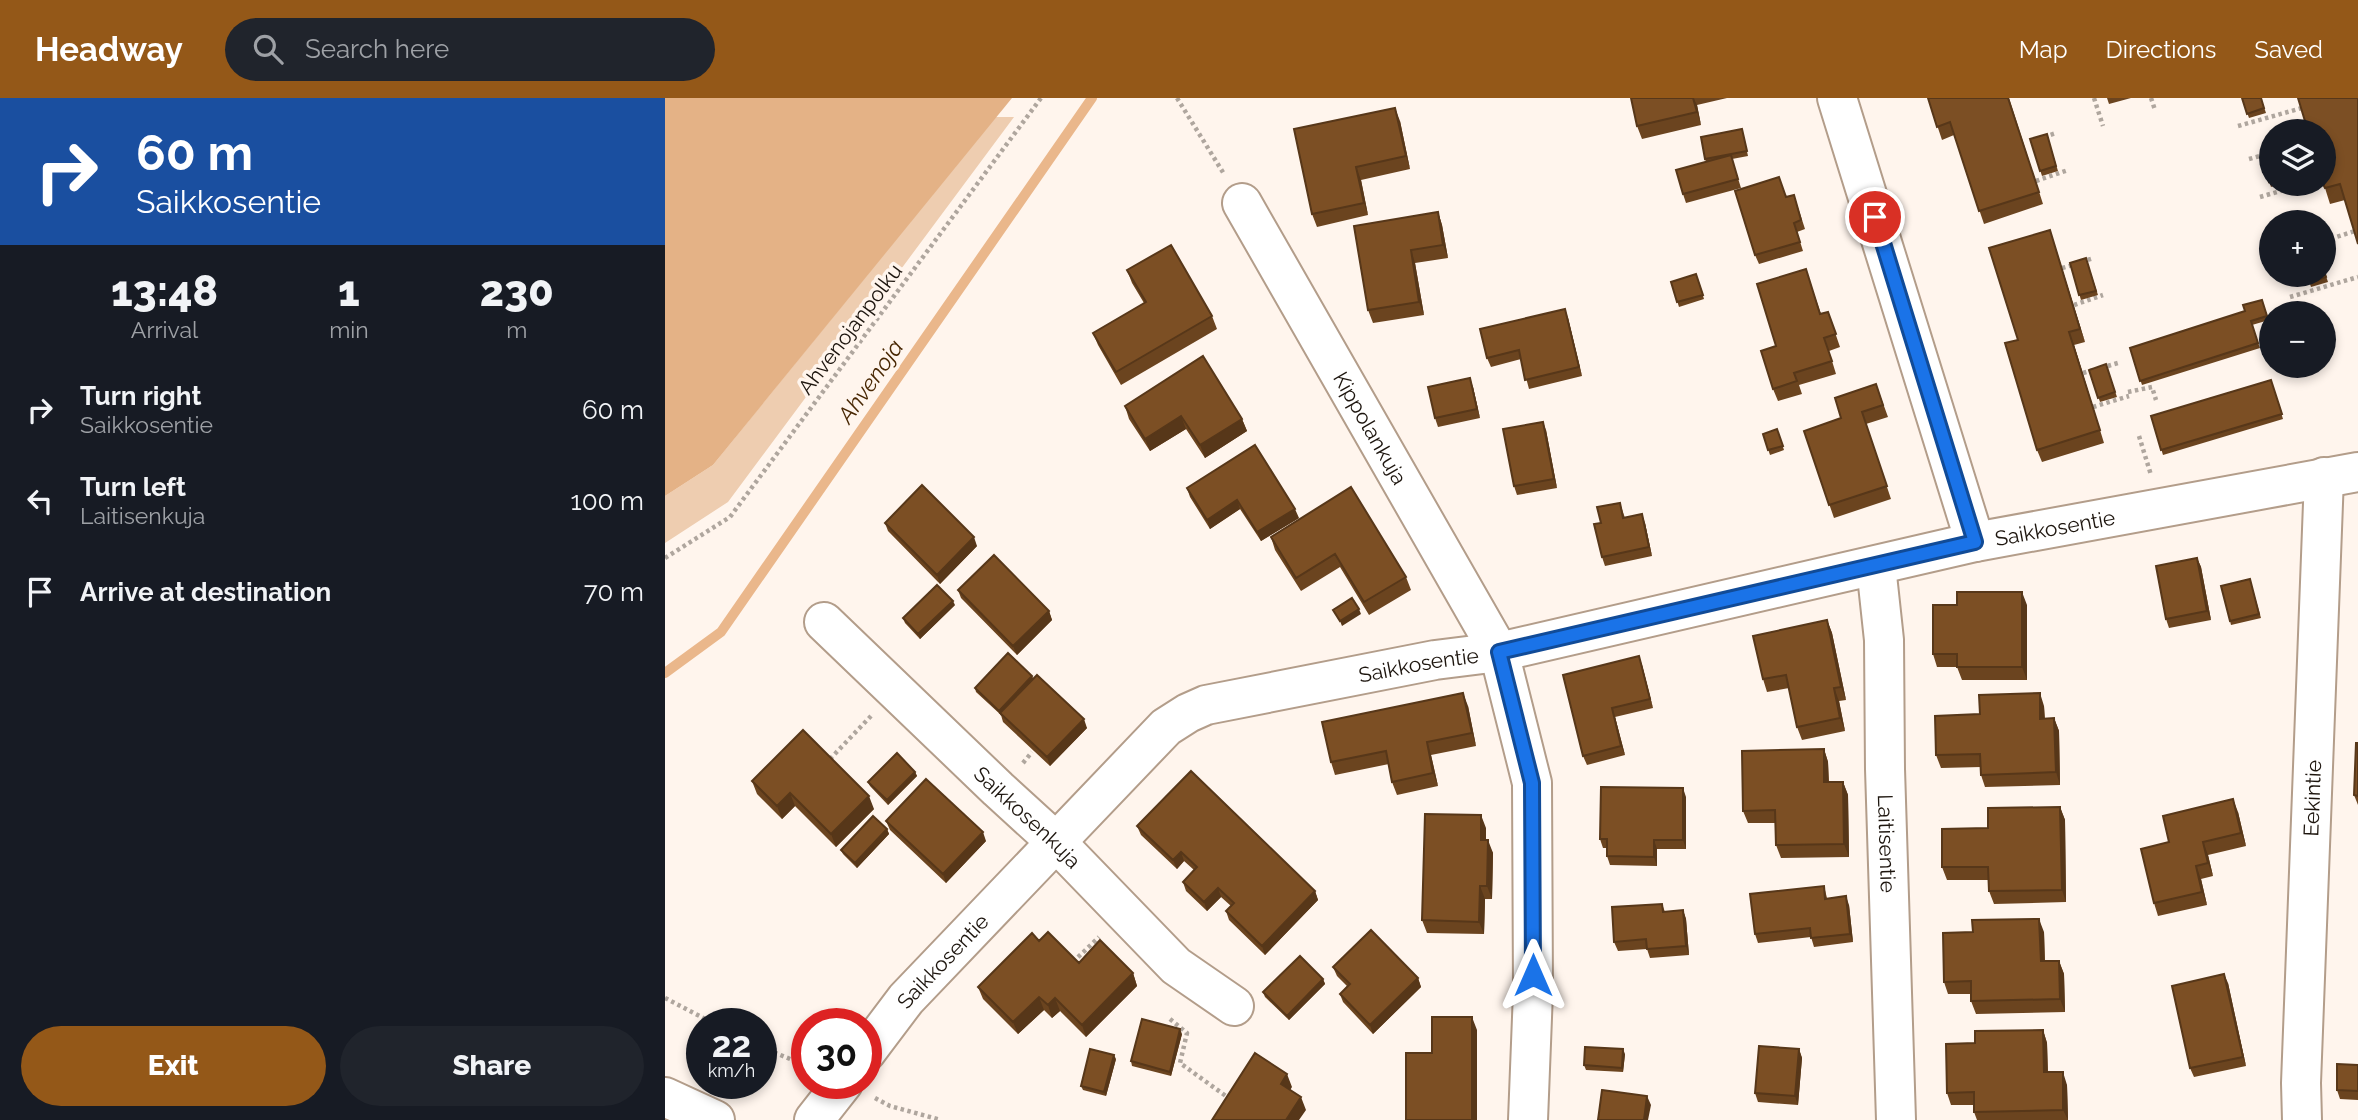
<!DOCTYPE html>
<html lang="en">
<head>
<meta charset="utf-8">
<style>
	body { margin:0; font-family:Raleway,sans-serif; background:#20242c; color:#f1f3f6; height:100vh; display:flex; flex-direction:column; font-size:26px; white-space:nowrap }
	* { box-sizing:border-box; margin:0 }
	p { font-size:23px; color:#9ea1a6 }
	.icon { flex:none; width:38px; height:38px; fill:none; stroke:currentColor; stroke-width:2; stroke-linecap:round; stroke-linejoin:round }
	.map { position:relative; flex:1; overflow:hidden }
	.details { display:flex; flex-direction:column; background:#171b24; width:665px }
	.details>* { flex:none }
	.top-card { background:#1a4fa0; color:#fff; overflow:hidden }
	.controls { position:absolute; left:1594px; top:21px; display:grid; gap:14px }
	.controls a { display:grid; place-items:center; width:77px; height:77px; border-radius:50%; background:#171b24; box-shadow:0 4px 10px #0003; font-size:35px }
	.speed { position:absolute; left:21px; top:910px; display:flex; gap:14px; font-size:35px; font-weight:700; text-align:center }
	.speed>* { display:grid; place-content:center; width:91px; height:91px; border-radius:50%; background:#171b24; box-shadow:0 4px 10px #0003; line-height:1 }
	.speed small { font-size:18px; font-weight:400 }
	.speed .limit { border:10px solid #d22; background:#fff; color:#111 }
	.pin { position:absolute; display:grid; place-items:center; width:60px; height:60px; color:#fff; margin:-30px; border:4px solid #fff; border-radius:50%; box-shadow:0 2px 7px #0007 }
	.me { position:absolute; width:77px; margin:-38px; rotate:0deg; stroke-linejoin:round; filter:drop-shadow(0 0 5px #0008) }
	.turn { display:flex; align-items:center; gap:24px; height:147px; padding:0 21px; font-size:32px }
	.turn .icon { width:91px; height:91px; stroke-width:2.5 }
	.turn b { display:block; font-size:49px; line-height:60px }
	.eta { display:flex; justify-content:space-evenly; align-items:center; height:119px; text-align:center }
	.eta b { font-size:42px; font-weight:800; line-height:49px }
	.action { display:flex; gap:14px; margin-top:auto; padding:14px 21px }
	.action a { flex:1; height:80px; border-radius:42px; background:#945818; color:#fff; font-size:28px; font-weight:800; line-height:80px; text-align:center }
	.action a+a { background:#20242c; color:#f1f3f6 }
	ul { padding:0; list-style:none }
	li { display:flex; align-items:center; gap:21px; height:91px; padding:0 21px }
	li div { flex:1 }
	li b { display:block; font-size:26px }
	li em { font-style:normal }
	header { display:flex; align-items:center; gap:42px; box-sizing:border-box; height:98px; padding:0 35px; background:#945818; color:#fff }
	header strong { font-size:33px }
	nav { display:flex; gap:38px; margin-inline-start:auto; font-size:24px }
	.search { width:490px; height:63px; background:#20242c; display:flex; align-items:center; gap:18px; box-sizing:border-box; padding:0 24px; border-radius:38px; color:#9ea1a6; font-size:26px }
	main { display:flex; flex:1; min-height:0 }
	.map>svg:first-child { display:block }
	.green { fill:#eecdb0 }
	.forest { fill:#e4b286 }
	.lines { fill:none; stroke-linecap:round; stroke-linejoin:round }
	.stream { stroke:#eab78b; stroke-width:10 }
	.street-casing { stroke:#b39d8a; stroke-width:42 }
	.primary-casing { stroke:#b39d8a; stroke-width:42 }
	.path { stroke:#afa69e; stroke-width:4.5; stroke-dasharray:3.5 3.5; stroke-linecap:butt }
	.street { stroke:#fff; stroke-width:38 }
	.primary { stroke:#fff; stroke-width:38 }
	.wall { fill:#6b441f }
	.shaded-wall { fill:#573719 }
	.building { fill:#7c4f24; stroke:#573719; stroke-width:2 }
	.route-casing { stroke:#114b97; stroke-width:18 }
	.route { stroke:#1a73e8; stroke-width:12 }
	.labels { text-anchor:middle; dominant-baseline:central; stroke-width:7; stroke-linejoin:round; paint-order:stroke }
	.street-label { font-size:21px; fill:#1d150e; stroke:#fff5ed }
	.water-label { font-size:23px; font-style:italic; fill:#482703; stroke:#fff5ed }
</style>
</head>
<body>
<header>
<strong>Headway</strong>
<div class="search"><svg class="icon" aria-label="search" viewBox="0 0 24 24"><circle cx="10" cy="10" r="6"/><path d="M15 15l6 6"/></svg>Search here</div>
<nav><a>Map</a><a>Directions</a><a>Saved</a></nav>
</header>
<main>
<section class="details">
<div class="top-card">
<div class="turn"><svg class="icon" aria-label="right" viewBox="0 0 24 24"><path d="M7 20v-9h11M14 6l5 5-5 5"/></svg><div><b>60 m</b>Saikkosentie</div></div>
</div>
<div class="eta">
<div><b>13:48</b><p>Arrival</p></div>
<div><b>1</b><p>min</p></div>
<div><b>230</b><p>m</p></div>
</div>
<ul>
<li><svg class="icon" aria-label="right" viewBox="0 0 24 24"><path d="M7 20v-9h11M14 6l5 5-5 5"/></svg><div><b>Turn right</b><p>Saikkosentie</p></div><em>60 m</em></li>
<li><svg class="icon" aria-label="left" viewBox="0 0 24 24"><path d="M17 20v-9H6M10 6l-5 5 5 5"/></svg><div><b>Turn left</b><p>Laitisenkuja</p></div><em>100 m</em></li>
<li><svg class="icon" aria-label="arrive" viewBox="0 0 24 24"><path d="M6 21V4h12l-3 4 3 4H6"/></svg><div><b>Arrive at destination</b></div><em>70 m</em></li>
</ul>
<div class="action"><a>Exit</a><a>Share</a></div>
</section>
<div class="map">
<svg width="1693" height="1022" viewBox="0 0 1693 1022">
	<rect width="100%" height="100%" fill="#fff5ed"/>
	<!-- green -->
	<path class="green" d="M330 19H349L63 404 0 445V398L48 367Z"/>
	<!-- forest -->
	<path class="forest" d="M0 0H347L48 367 0 398Z"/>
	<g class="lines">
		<!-- stream -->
		<path class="stream" d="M0 575 56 534 427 0"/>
		<defs>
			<g id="street">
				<path d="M1172 0 1310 444"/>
				<path id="s1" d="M577 105 834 554 867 685 868 894 863 1022"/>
				<path id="s2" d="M1211 468 1219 542 1220 671 1231 1022"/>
				<path id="s3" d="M159 524 333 691 390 743 511 868 569 908"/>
				<path id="s4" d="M201 954 241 901 501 629 523 615 541 607 770 562 834 554 1310 444 1693 374"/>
				<path d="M149 1022 178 985"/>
				<path id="s5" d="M1637 1022 1636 985 1659 379"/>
			</g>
			<path id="primary" d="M0 999 50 1022"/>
		</defs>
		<!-- street casing -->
		<use href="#street" class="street-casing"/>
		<!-- primary casing -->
		<use href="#primary" class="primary-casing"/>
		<!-- path -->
		<path class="path" d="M512 0 559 76
			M1429 0 1438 28
			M1486 0 1490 12
			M1573 28 1637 10
			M1379 39 1391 35
			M1584 61 1606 55
			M1371 83 1403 72
			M1595 99 1639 86
			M1659 143 1690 133
			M1416 164 1429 160
			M1397 170 1408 167
			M1625 199 1693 179
			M1409 207 1438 197
			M1436 270 1456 264
			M1418 275 1428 272
			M1463 294 1487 289 1491 302
			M1428 309 1464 298
			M1474 338 1486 377
			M0 460 65 419 376 0
			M165 661 206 618
			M358 665 367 654
			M408 864 434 839
			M0 900 50 926
			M505 921 522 935 515 965 565 1001
			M96 949 142 968
			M210 1000 225 1008 276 1022"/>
		<!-- street -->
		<use href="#street" class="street"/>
		<!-- primary -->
		<use href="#primary" class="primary"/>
	</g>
	<!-- wall -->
	<path class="wall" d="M966 0H1062L1032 7 1036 27 977 41 972 28Z
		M1263 0H1344L1378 106 1319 126 1289 37 1277 42Z
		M1442 0H1466L1444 6Z
		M1577 0H1596L1601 15 1584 20Z
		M1693 0 1680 102 1665 106 1660 90Z
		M735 23 745 71 696 82 703 117 652 129 647 116Z
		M1077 31 1083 58 1067 61 1076 90 1021 105 1018 96 1041 64 1040 61Z
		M1382 36 1393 73 1377 78 1365 41Z
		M1606 54V86H1614L1606 89 1596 58Z
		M1129 97 1140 131 1132 134 1138 153 1094 166 1090 157 1121 99Z
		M773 114 777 127 783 160 750 165 759 217 708 225 703 212Z
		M1385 132 1420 244 1409 247 1439 345 1377 364 1372 352 1353 242Z
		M1421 160 1433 197 1416 202 1405 165Z
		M462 172 547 218 552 231 456 287 433 247 428 235 479 205 467 185Z
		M1659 172 1663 184 1646 189 1642 177Z
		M1031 176 1039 201 1014 209 1006 184Z
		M1145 184 1156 216 1163 214 1175 249 1164 253 1171 276 1134 287 1137 296 1113 303 1108 291 1111 248Z
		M1597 202 1604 222 1587 227 1595 250 1477 287 1465 250 1580 213Z
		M903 220 917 278 864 291 856 261 826 269 822 260Z
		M1441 266 1452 299 1435 304 1424 272Z
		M1606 282 1618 321 1498 357 1486 318Z
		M1211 286 1223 319 1201 326 1226 401 1169 420 1139 333 1176 320Z
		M808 289 815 320 773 329 770 320Z
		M460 308 577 321 582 333 540 360 521 331 485 353 464 321Z
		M1112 331 1119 352 1105 357 1098 336Z
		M881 332 892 390 852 397 849 388Z
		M686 389 741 479 746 492 704 517 675 469 636 493 610 452 606 439Z
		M522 390 634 420 596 443 575 411 545 431 525 399Z
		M955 405 960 420 980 425 987 458 940 468 937 459 936 425Z
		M220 425 312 448 275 486 223 433Z
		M1532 460 1536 469 1546 522 1504 530 1501 521Z
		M1585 481 1596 520 1566 527 1565 523Z
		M293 492 384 513 387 522 352 557 296 500Z
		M290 507 255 541 240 525 238 520Z
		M1362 507V582H1297L1292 569H1272L1268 556Z
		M1162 522 1167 535 1181 602 1174 603 1180 633 1137 642 1132 629 1124 590 1102 594 1098 581Z
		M977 567 988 610 950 619 960 657 922 667 918 658 898 577Z
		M367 578 368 581 422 630 385 668 338 624 336 617 311 594 310 590Z
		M803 608 811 648 766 657 773 688 732 697 727 684 724 666 670 677 666 664Z
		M1379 608 1380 621 1389 620 1394 633 1395 687 1320 689 1316 677V669L1276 670 1271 657 1315 616Z
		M1693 645V707L1689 697Z
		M1159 651 1163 664 1164 684H1178L1183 697 1184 759 1116 760 1111 747 1110 725H1083L1078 713Z
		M250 674 252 678 223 707 205 688 203 684Z
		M87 683 209 711 171 749 130 708 117 721 92 696Z
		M1021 699V751H992V768L945 767 942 758V750H938L935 741Z
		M1395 709 1400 722 1401 804 1329 806 1324 793V782H1282L1277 769 1323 730Z
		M1573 714 1581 748 1543 757 1548 778 1536 781 1542 807 1493 818 1489 805 1504 744Z
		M221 723 321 743 281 785 225 732Z
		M472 728 650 793 653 802 600 857 564 822 561 813 566 808 556 799 542 813 521 793 518 784 529 772 519 763 512 771 476 737Z
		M821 730V742L828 755 827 801H820L819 836 762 835 757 822Z
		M222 731 224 736 192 770 178 756 176 752Z
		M1159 788 1162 800 1184 807 1188 844 1149 849 1146 839 1093 845 1090 836Z
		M997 806 1000 814 1018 812 1021 821 1024 857 985 860 982 851 953 853 949 844Z
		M1379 834 1380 863H1394L1399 876 1400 914 1311 916 1306 903V896H1283L1279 884Z
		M374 843 414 865 468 875 472 888 421 939 395 913 387 920 379 912 353 936 318 901 313 889Z
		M668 869 753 880 756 889 708 936 678 904 675 896 682 888 672 878Z
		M658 881 660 886 624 922 600 899 598 894Z
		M1563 885 1581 968 1529 979 1525 970Z
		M1378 932 1382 945 1383 974 1402 987 1403 1022H1312L1309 1014V1007H1286L1282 995 1310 945Z
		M517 936 506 978 467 968 466 963Z
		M1134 951 1137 960 1133 1007 1093 1004 1090 995Z
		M960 956 958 974 921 972 919 967Z
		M451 961 441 998 418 992 416 988Z
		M1693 967V1002L1675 1001 1672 992Z"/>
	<!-- shaded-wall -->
	<path class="shaded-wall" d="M1028 0 1032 7 1036 27 1032 14Z
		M730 10 735 23 745 71 741 58Z
		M691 69 696 82 703 117 699 105Z
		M773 114 777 127 783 160 778 147Z
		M1385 132 1389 145 1420 244 1415 231Z
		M746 152 750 165 759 217 754 204Z
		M900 211 903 220 917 278 914 269Z
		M1404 234 1409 247 1439 345 1435 332Z
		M805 280 808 289 815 320 812 311Z
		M516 318 521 331 485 353 480 341Z
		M577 321 582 333 540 360 535 347Z
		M878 324 881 332 892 390 889 381Z
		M572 402 575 411 545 431 542 422Z
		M630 411 634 420 596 443 592 434Z
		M977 416 980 425 987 458 984 449Z
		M309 439 312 448 275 486 272 477Z
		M1532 460 1536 469 1546 522 1542 513Z
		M1357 494 1362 507V582L1357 569Z
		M288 503 290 507 255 541 253 536Z
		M694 511 696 516 677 528 675 523Z
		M384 513 387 522 352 557 348 548Z
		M1162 522 1167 535 1181 602 1176 589Z
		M974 558 977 567 988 610 985 601Z
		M367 578 369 583 336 618 334 613Z
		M1169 590 1174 603 1180 633 1175 620Z
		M798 595 803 608 811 648 807 635Z
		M1375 595 1379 608 1380 634 1375 621Z
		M947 610 950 619 960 657 956 648Z
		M1389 620 1394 633 1395 687 1391 674Z
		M419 621 422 630 385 668 382 659Z
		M762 644 766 657 773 688 768 675Z
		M1159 651 1163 664 1164 697 1159 684Z
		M250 674 252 678 223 707 222 702Z
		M1178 684 1183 697 1184 759 1179 746Z
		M1018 690 1021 699V751L1018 742Z
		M125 695 130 708 117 721 112 708Z
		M204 698 209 711 171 749 166 736Z
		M1568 701 1573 714 1581 748 1576 735Z
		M1395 709 1400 722 1401 804 1397 792Z
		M816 717 821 730V755L816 742Z
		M222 731 224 736 192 770 190 765Z
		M318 734 321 743 281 785 278 776Z
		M823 742 828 755 827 801 822 788Z
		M989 742 992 751V768L989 759Z
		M1538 744 1543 757 1548 778 1543 765Z
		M516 754 519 763 512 771 508 762Z
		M1531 768 1536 781 1542 807 1537 794Z
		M815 788 820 801 819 836 814 824Z
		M553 790 556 799 542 813 539 804Z
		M650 793 653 802 600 857 597 848Z
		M1181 798 1184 807 1188 844 1185 836Z
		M1018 812 1021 821 1024 857 1021 848Z
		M1374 821 1379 834 1380 876 1376 863Z
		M1394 863 1399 876 1400 914 1395 901Z
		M468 875 472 888 421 939 417 927Z
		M1559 876 1563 885 1581 968 1578 959Z
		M753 880 756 889 708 936 705 927Z
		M658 881 660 886 624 922 622 918Z
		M374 899 379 912 353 936 348 924Z
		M390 900 395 913 387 920 383 907Z
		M807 919 812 932V1022H807Z
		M515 931 517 936 506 978 505 974Z
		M1378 932 1382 945 1383 987 1379 974Z
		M958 951 960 956 958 974 957 970Z
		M1134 951 1137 960 1133 1007 1130 998Z
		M449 957 451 961 441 998 439 994Z
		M1398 974 1402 987 1403 1022 1398 1012Z
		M622 976 627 989 621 999 616 986Z
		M982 998 986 1007 983 1022H979Z
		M636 999 641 1012 634 1022H621Z"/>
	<!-- building -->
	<path class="building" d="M966 0H1028L1032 14 972 28Z
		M1263 0H1343L1374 94 1314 113 1285 24 1272 29Z
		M1577 0H1596L1599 10 1582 16Z
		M1633 0H1693V146L1675 86 1660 90 1658 86 1659 33H1643Z
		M730 10 741 58 691 69 699 105 647 116 629 31Z
		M1077 31 1082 53 1040 61 1036 39Z
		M1382 36 1391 68 1375 73 1365 41Z
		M1606 54V83L1604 84 1596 58Z
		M1066 57 1073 81 1018 96 1011 72Z
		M1114 79 1121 99 1129 97 1136 122 1129 125 1135 144 1090 157 1070 93Z
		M773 114 778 147 746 152 754 204 703 212 689 128Z
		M1385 132 1415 231 1404 234 1435 332 1372 352 1340 245 1353 242 1324 150Z
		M506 147 547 218 451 274 428 235 481 204 462 172Z
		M1421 160 1431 193 1414 197 1405 165Z
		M1141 171 1155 216 1163 214 1171 236 1159 240 1167 263 1129 275 1132 283 1108 291 1096 253 1111 248 1092 186Z
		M1659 173 1661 179 1644 185 1642 177H1659Z
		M1031 176 1038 197 1012 204 1006 184Z
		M1597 202 1602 218 1586 223 1593 245 1475 283 1465 250 1580 213 1578 207Z
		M900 211 914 269 860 282 854 252 822 260 815 231Z
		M538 258 577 321 535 347 516 318 480 341 460 308Z
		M1441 266 1450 294 1433 300 1424 272Z
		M805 280 812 311 770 320 763 289Z
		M1606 282 1617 316 1496 352 1486 318Z
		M1211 286 1218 307 1197 314 1222 388 1164 407 1139 333 1176 320 1170 300Z
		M878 324 889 381 849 388 838 331Z
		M1112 331 1118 348 1103 352 1098 336Z
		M590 347 630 411 592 434 572 402 542 422 522 390Z
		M257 387 309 439 272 477 220 425Z
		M686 389 741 479 699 504 670 456 631 480 606 439Z
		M955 405 958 420 977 416 984 449 937 459 929 426 936 425 932 409Z
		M329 457 384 513 348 548 293 492Z
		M1532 460 1542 513 1501 521 1491 468Z
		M1585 481 1594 516 1565 523 1556 488Z
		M272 487 288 503 253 536 238 520Z
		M1292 494H1357V569H1292V556H1268V507H1292Z
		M687 500 694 511 675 523 668 512Z
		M1162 522 1176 589 1169 590 1175 620 1132 629 1121 577 1098 581 1088 538Z
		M343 555 367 578 334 613 310 590Z
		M974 558 985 601 947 610 956 648 918 658 898 577Z
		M372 577 419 621 382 659 335 615Z
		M798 595 807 635 762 644 768 675 727 684 721 653 666 664 657 624Z
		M1375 595V621L1389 620 1391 674 1316 677 1315 656 1271 657 1270 618 1315 616 1314 597Z
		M138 632 204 698 166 736 125 695 112 708 87 683Z
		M1691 645H1693V698L1689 697Z
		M1159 651V684H1178L1179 746 1111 747 1110 712 1078 713 1077 653Z
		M232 655 250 674 222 702 203 684Z
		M526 673 650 793 597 848 561 813 569 805 553 790 539 804 518 784 532 769 516 754 508 762 472 728Z
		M261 681 318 734 278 776 221 723Z
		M936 689 1018 690V742H989V759L942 758V741H935Z
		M1568 701 1576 735 1538 744 1543 765 1531 768 1537 794 1489 805 1476 751 1504 744 1498 718Z
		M1395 709 1397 792 1324 793 1323 769H1277V731L1323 730V710Z
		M760 716 816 717V742H823L822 788H815L814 824 757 822Z
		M208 718 222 731 190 765 176 752Z
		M1159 788 1160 801 1181 798 1185 836 1146 840 1145 830 1090 836 1085 796Z
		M997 806 998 814 1018 812 1021 848 982 851 981 841 949 844 947 809Z
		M1374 821 1376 863H1394L1395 901 1306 903V883L1279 884 1278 835 1308 834 1307 822Z
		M706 832 753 880 705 927 675 896 685 886 668 869Z
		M383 834 414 865 435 842 468 875 417 927 390 900 383 907 374 899 348 924 313 889 367 835 374 843Z
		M635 858 658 881 622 918 598 894Z
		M1559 876 1578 959 1525 970 1507 888Z
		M767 919H807V1022H741V955H767Z
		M477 921 515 931 505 974 466 963Z
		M1378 932 1379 974H1398V1012L1309 1014V994L1282 995 1281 946 1310 945V933Z
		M1094 948 1134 951 1130 998 1090 995Z
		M920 949 958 951 957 970 919 967Z
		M425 951 449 957 439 994 416 988Z
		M590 955 622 976 616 986 636 999 621 1022H547Z
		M1672 966 1693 967V993L1672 992Z
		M937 992 982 998 979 1022H933Z"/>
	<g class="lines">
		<defs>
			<path id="route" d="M868 877 867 685 834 554 1310 444 1210 119"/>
		</defs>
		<!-- route casing -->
		<use href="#route" class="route-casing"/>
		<!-- route -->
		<use href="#route" class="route"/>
	</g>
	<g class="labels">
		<!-- street labels -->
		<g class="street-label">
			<text transform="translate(185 231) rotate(-53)">Ahvenojanpolku</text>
			<text stroke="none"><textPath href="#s1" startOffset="259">Kippolankuja</textPath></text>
			<text stroke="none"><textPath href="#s4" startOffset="1356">Saikkosentie</textPath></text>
			<text stroke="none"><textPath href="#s4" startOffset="705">Saikkosentie</textPath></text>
			<text stroke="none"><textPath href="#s5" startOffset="322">Eekintie</textPath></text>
			<text stroke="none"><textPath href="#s3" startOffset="282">Saikkosenkuja</textPath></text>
			<text stroke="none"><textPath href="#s2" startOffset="278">Laitisentie</textPath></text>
			<text stroke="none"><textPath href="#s4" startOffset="119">Saikkosentie</textPath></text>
		</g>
		<!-- water labels -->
		<g class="water-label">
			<text transform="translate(205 283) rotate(-55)">Ahvenoja</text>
		</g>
	</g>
</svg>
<div class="controls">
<a><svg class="icon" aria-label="layers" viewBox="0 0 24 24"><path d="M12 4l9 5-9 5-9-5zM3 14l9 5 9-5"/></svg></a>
<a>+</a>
<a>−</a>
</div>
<div class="speed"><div>22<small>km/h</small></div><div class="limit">30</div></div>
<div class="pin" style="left:1210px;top:119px;background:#d93025"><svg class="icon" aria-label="arrive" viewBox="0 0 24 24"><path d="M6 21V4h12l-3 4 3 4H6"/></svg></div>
<svg class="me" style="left:868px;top:877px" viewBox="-20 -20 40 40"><path d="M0-17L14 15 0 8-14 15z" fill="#1a73e8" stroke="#fff" stroke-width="4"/></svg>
</div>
</main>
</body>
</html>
